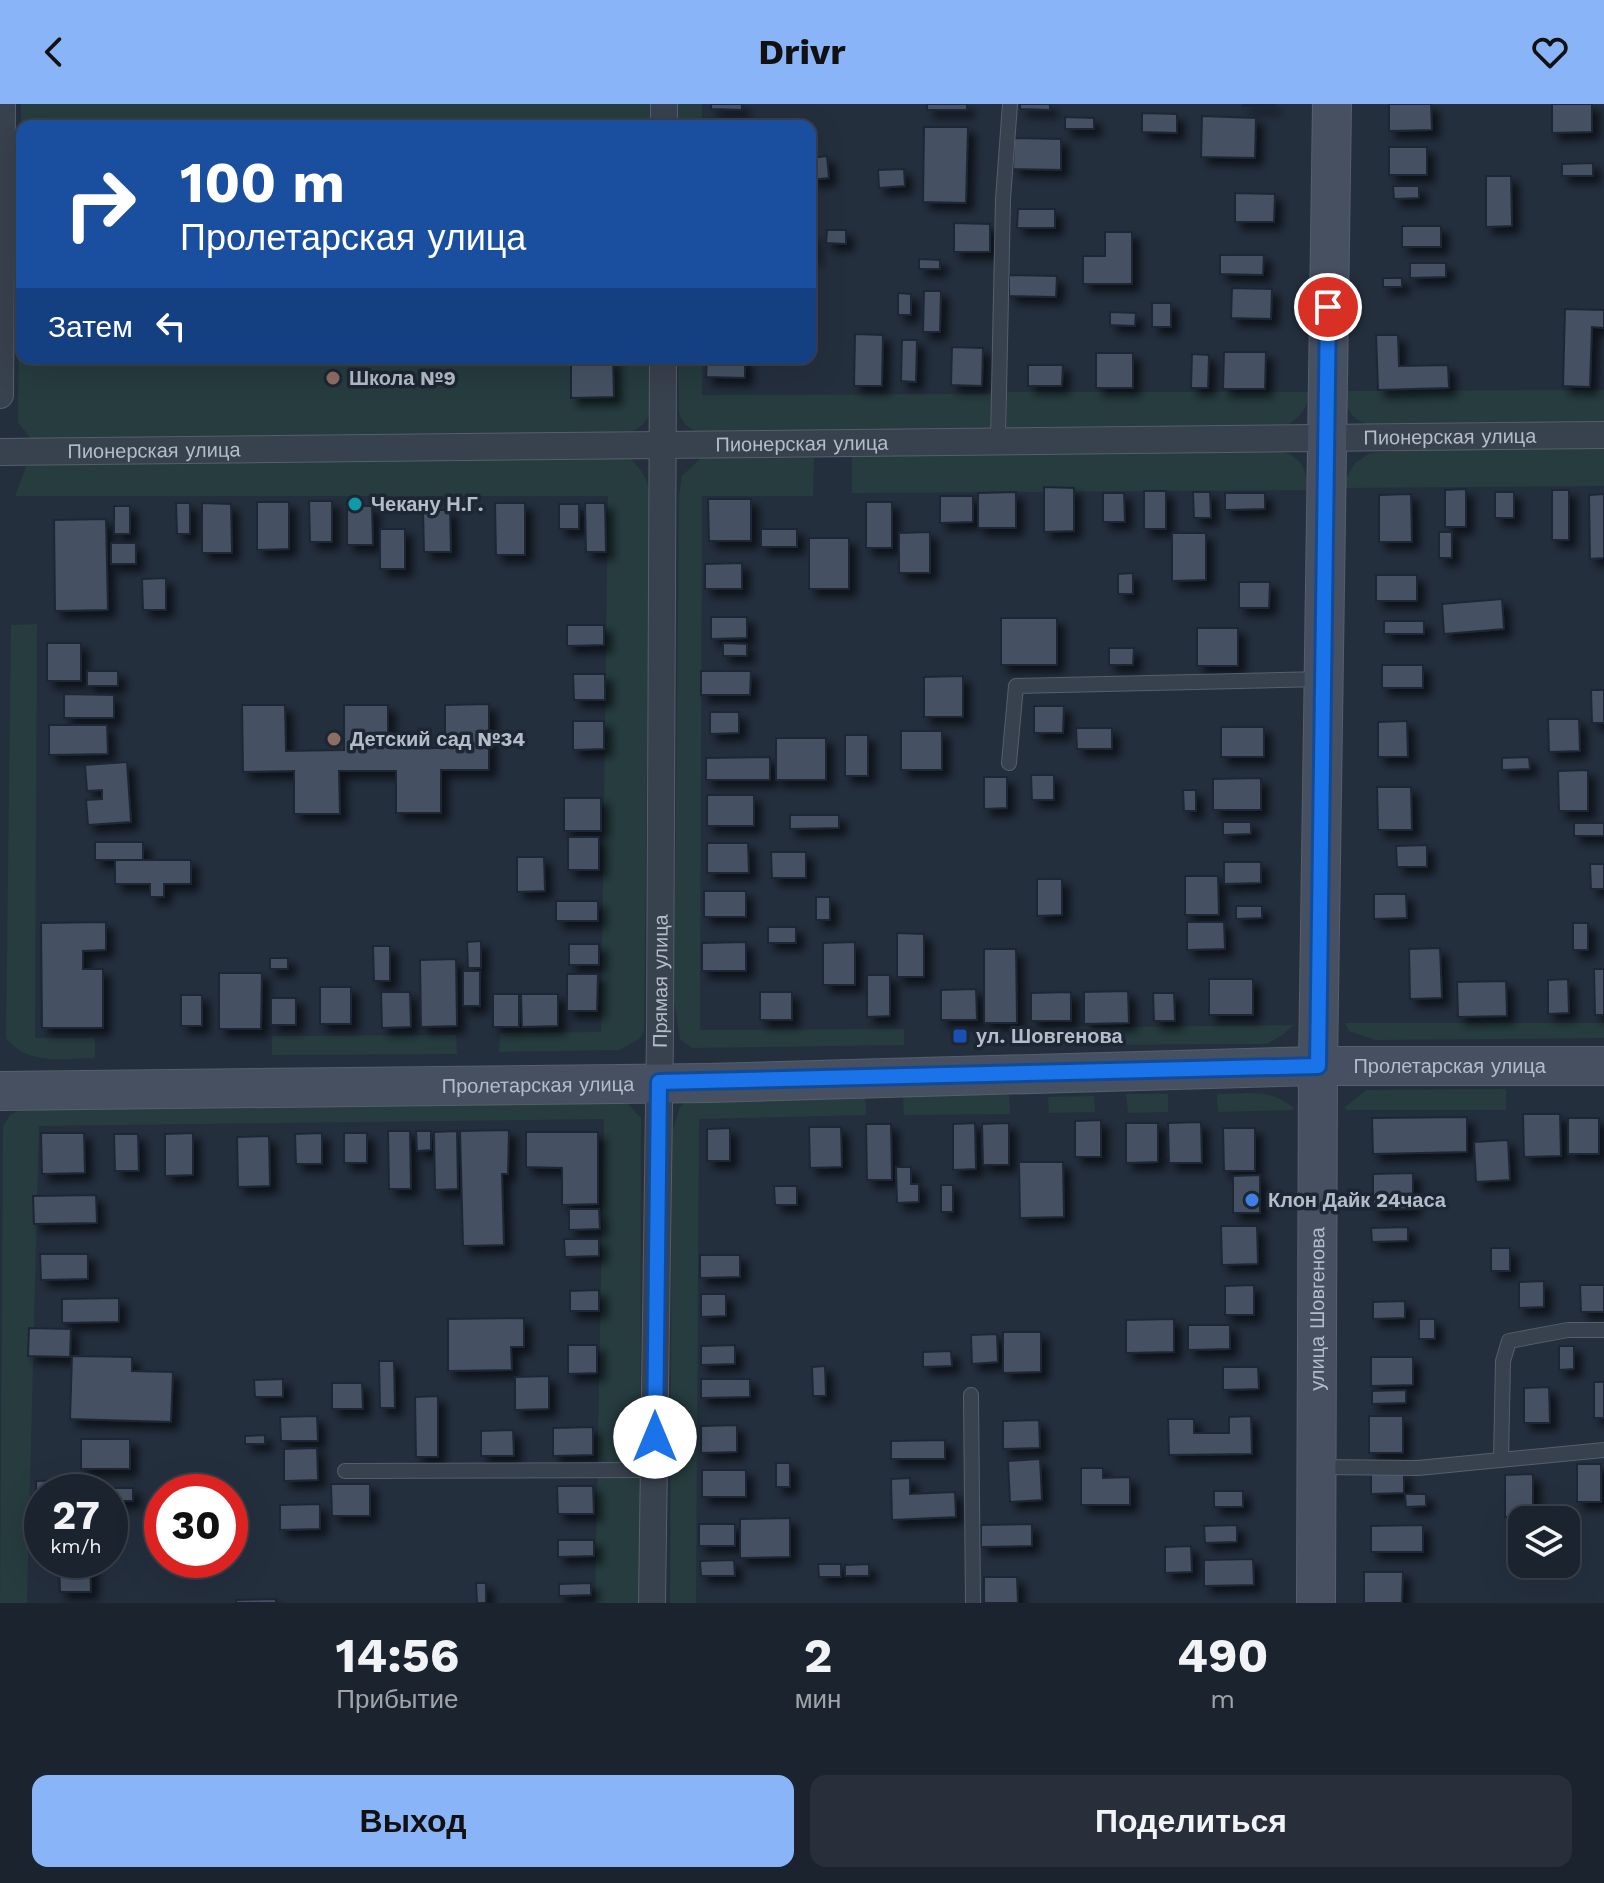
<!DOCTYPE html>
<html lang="ru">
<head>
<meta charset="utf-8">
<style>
	body { margin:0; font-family:"Work Sans",sans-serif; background:#282f3a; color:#f1f3f6; height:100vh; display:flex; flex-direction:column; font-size:30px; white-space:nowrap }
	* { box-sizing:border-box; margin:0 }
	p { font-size:26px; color:#a0a4aa }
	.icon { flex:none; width:44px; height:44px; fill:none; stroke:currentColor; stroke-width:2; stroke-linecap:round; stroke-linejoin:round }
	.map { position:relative; height:1499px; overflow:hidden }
	.side { display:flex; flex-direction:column; background:#1b232e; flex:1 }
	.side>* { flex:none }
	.banner { position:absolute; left:16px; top:16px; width:800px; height:244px; border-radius:16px; box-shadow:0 8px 32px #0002,0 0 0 2px #39404a; background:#1a4fa0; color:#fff; overflow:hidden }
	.tools { position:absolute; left:1508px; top:1402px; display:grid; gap:16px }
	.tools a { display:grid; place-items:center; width:72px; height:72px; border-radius:16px; background:#1b232e; box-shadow:0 8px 32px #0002,0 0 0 2px #39404a; font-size:40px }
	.speed { position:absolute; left:24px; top:1370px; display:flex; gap:16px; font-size:40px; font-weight:700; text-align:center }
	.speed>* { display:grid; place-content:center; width:104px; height:104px; border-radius:50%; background:#1b232e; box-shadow:0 8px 32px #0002,0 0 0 2px #39404a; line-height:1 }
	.speed small { font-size:20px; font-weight:400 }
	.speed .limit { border:12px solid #d22; background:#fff; color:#111 }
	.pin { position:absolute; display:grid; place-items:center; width:68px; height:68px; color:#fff; margin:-34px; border:4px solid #fff; border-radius:50%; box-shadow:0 2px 8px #0007 }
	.me { position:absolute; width:88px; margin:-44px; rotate:0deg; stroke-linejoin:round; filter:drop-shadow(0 0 6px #0008) }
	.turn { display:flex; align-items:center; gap:28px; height:168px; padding:0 32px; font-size:36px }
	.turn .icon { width:104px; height:104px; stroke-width:2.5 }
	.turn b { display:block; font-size:56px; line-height:68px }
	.then { display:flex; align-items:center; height:76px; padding:0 32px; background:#0003; gap:16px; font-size:30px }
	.eta { display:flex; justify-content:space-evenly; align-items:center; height:136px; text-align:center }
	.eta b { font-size:48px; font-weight:700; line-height:56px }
	.cta { display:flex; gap:16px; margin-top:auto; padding:16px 32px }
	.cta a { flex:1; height:92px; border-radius:16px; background:#8ab4f8; color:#111; font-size:32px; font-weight:700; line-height:92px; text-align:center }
	.cta a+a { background:#282f3a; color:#f1f3f6 }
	header { display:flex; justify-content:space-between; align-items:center; height:104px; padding:0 32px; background:#8ab4f8; color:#111; font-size:36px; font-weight:700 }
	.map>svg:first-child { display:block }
	.green { fill:#263c3f }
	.building { fill:#455162; stroke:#1f2835; stroke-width:2; filter:url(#shadow) }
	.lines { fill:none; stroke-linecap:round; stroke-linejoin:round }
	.lane-casing { stroke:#565f6c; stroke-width:16 }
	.street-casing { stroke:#565f6c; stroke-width:28 }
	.secondary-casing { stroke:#565f6c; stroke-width:40 }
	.lane { stroke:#38414e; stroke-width:14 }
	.street { stroke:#38414e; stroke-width:26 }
	.secondary { stroke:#465061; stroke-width:38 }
	.route-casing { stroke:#114b97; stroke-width:20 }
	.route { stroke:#1a73e8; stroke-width:14 }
	.education-dot { fill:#8d6e63; stroke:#1d2633; stroke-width:3 }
	.culture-dot { fill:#0f9aa8; stroke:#1d2633; stroke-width:3 }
	.transit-dot { fill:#1a4fb4; stroke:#1d2633; stroke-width:3 }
	.shop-dot { fill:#3f7fe0; stroke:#1d2633; stroke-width:3 }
	.labels { text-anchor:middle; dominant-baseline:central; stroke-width:7; stroke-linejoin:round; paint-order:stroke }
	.poi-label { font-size:20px; font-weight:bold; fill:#b4bcc9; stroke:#1d2633; text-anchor:start }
	.street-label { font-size:20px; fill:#b4bcc9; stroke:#1d2633 }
</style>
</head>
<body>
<header><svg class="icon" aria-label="back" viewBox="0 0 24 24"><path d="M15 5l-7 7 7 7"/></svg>Drivr<svg class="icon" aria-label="heart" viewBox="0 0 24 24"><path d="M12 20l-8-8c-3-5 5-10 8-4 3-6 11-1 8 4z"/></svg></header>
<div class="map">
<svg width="1604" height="1499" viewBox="0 0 1604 1499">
	<defs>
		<filter id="shadow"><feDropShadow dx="7" dy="7" stdDeviation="4" flood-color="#0009"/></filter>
	</defs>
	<rect width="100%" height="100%" fill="#242f3e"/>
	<!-- green -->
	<path class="green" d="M21 0H657V22H22V254H652C653 283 662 312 632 328L31 335 18 318Z
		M676 0H702V22H676Z
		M678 254H702V291L991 290 990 330 698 328C688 324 683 320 679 309Z
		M1604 286V320L1372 321C1351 317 1346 305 1344 287Z
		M1007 288H1310C1307 305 1300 314 1285 322L1007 327Z
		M1604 343V382L1344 384 1345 376 1355 359 1370 349 1412 346Z
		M1283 348C1303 354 1307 367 1307 386L852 389V351Z
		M630 354C642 366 648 375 650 392L644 928 639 935 619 946 499 948 500 929 601 928 608 392H15L26 363 36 358Z
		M701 354H814L813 392H702L700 926 904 925V941L692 944 680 935 674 896 679 391 682 372Z
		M37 520 35 934H95V954C64 954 27 962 6 934L11 521Z
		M1345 919H1604V934L1376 936 1349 927Z
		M1293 921 1284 930 1267 940 1038 941V924Z
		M456 931 457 950 272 951V932Z
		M1506 985V1006H1347L1344 1004 1366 986Z
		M1126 990H1168V1008L1128 1009Z
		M1217 990C1246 990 1269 984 1293 1003V1006L1218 1008Z
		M1009 991 1010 1010 904 1011 903 992Z
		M865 992 866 1011 699 1015 696 1499H670L672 1029 680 1003 687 996Z
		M1094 992 1095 1008 1049 1009 1048 993Z
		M626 998 641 1014 640 1499H595L604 1015 39 1022 27 1499H0L3 1022 10 1011 27 1002Z"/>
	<!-- building -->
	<path class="building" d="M711 0H742V6L711 5Z
		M927 0H967V6H927Z
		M1020 0H1050V6L1020 5Z
		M1243 0H1274V2H1243Z
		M1389 0H1431L1432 26 1389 27Z
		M1552 0H1592V28L1552 29Z
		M1142 9 1177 10V29L1142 28Z
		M1202 12 1256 14 1255 54 1201 53Z
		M1065 13 1094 14V25H1065Z
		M924 23H968L966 99 923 98Z
		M1014 34 1061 35V66L1013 65Z
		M1389 43H1427V71H1389Z
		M827 52 829 74 810 76V54Z
		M1593 59V72H1562V60Z
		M904 65 905 82 879 84 878 66Z
		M1486 72H1511L1512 122 1486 123Z
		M1393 82H1419V94L1394 95Z
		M1235 89 1275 90 1274 118H1235Z
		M1018 105H1055V124H1017Z
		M954 119 990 120V148H954Z
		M1402 122H1441V143H1402Z
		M827 126H846V140L826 139Z
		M1105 128H1132V180H1083V152H1105Z
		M810 130H813V155H810Z
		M1220 151H1264L1263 171 1220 170Z
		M919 155 940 156V165H919Z
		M1410 159H1446V173L1410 174Z
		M1009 171 1057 172 1056 193 1009 192Z
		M1383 174H1402V183H1383Z
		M1232 184 1272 185 1271 215 1231 214Z
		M924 187H941L940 228H923Z
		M898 189 911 190V211H898Z
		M1152 199H1171V223H1152Z
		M1565 205 1604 206V224L1592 223 1590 283 1563 282Z
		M1110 208 1136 209 1135 222 1110 221Z
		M855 230 883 231 882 282H854Z
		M1376 231H1398L1399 262 1448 261 1449 284 1378 286Z
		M902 236H917L916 278 901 277Z
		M952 243 983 244 982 282 951 281Z
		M1224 248H1266L1265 285H1223Z
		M1096 249H1133V284H1096Z
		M1192 250 1209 251 1208 284H1191Z
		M571 254H613L614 293 571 294Z
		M707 254H745V274L706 273Z
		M1028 261H1063L1062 282H1028Z
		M1044 383 1074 384V427L1044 428Z
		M1466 385V423H1445V386Z
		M1552 386H1569V436H1552Z
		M1144 387H1166V425H1144Z
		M1016 388V424H978V389Z
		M1193 388H1210L1211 414H1194Z
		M1495 388H1514V414H1495Z
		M1103 389H1124L1125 418H1103Z
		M1225 389H1265V405L1225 406Z
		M1411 390 1412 438H1379V391Z
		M1604 390V454L1590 455 1589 391Z
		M940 392H973V418L940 419Z
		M708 395H751V437H709Z
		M309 397H332V438H310Z
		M257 398H289V445L257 446Z
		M866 398H892V444H866Z
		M176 399H190V430H177Z
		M202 399 231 400 232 449H202Z
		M495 399H525V451H496Z
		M585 399H605L606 448H586Z
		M559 400H579V425H559Z
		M114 402H130V430H114Z
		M347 402H372L373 441H347Z
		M423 406H450L451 448H424Z
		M106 415 108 506 55 507 54 416Z
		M380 425H405V465H380Z
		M761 425H797V443H761Z
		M930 428V469H899V429Z
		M1439 428H1452V454H1439Z
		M1172 429H1206V476L1172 477Z
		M809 434H849V485H809Z
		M111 439H136V460H111Z
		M742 459V485H705V460Z
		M1133 469V490H1118V470Z
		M1376 471H1417V497H1376Z
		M166 474V506H143L142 475Z
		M1239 478H1270L1269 504H1239Z
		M1502 495 1504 525 1444 530 1442 500Z
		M711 513H747V534L711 535Z
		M1001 514H1057V561H1001Z
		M1384 517H1424V530H1384Z
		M567 521H604V541L567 542Z
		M1197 524H1238V562H1197Z
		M47 539H81V577H47Z
		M723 539 747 540V552H723Z
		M1109 544H1134L1133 561H1109Z
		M1382 561H1423V584H1382Z
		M87 567H118V582H87Z
		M701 567H751L750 591H701Z
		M573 570H605V596H574Z
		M963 572V613H924V573Z
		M1591 586H1604V619H1592Z
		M64 590 114 591V614H64Z
		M489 600V666H441V709H396V667H339L340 710H294V667L243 668 242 601H285L286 647 344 646V601H388V644H445V601Z
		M1034 602H1064L1063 629H1034Z
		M710 608H739V629L710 630Z
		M1548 615H1579L1580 647 1549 648Z
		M573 617H604V645L573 646Z
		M1407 617 1408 653H1378V618Z
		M49 621H107L108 650 49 651Z
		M1221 623H1264V653H1221Z
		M1076 624H1112V645H1077Z
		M901 627H942V666H901Z
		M845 631H868V672H845Z
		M776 634H826V676H776Z
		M770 653V676H706V654Z
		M1529 653 1530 665 1502 666V654Z
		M127 658 131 718 88 721 86 696 102 695V686L87 687 85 661Z
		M1588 666V707H1559L1558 667Z
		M1031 671H1054V696H1032Z
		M984 673H1007V704L984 705Z
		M1261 674V706H1213V675Z
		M1377 683H1411L1412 726H1378Z
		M1183 686H1196V707H1184Z
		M707 691H754V722H707Z
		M564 694H601V727H564Z
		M790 711H839V724L790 725Z
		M1223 718H1251V730L1223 731Z
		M1574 719H1604V732H1574Z
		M568 733H599V766H568Z
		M95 738H143V756H95Z
		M707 739H748L749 769H707Z
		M1427 741V763H1397L1396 742Z
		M771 748H806V774H772Z
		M517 753H544L545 787 517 788Z
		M115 756H191V780H164V793H150V780H115Z
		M1224 758H1261V779L1224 780Z
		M1590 760H1604V785H1591Z
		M1185 772H1218L1219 811H1185Z
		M1037 775H1062V811L1037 812Z
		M704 787H746V813H704Z
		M1374 790H1406L1407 814 1374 815Z
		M816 793H830V816H816Z
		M556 797H598V817H556Z
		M1236 802H1262V814L1236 815Z
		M106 818V846L83 847V865H103V924H42L41 819Z
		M1187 818H1224L1225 845 1187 846Z
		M1573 819H1588V846H1573Z
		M768 823H796V839H768Z
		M897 829 924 830V873H897Z
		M481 837V864H468L467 838Z
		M746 838V867H702V839Z
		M855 838V881H823V839Z
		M569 840H599V861H569Z
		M373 842H390V877H374Z
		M1440 844 1442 894 1410 895 1409 845Z
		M984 845H1016L1017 919H984Z
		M270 854H288V865H270Z
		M456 855 457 922 421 923 420 856Z
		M1594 865H1604V911H1595Z
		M463 867H480V902H463Z
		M219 869H262L261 925H219Z
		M567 870H598L597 907H567Z
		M867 871H890V912L867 913Z
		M1209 875H1253V911H1209Z
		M1568 875 1569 909 1548 910V876Z
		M1506 877 1507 912 1458 913 1457 878Z
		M320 883H351V920H320Z
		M976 885 977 916H941V886Z
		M1128 887 1129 919 1084 920V888Z
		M381 888H410L411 923 382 924Z
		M760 888H792V916H760Z
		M1071 888V917H1031V889Z
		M1153 889H1174L1175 917H1154Z
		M493 890H519V923H493Z
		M521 890H558V922L522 923Z
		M181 891H202V922H181Z
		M271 894H296V921H271Z
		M1523 1010H1560L1561 1052 1524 1053Z
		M1467 1013V1048L1373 1050 1372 1014Z
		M1568 1014H1599V1050H1568Z
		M1101 1016V1053H1075V1017Z
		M1201 1018 1202 1059H1169L1168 1019Z
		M975 1019 976 1065 953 1066V1020Z
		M1009 1019V1061H983L982 1020Z
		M1126 1019H1158V1058L1126 1059Z
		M866 1020H891L892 1076H867Z
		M809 1023H841L842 1063 810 1064Z
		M730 1024V1057H707V1025Z
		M1223 1024H1255V1067H1224Z
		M509 1026 508 1070H502L504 1141 463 1142 460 1027Z
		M388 1027H410L411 1085H389Z
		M416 1027H431V1046L417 1047Z
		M457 1027 458 1085 435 1086 434 1028Z
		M526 1028H598V1100L562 1101V1064L526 1063Z
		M41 1029H84L85 1069 42 1070Z
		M193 1029V1071L165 1072V1030Z
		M322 1029V1060H296L295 1030Z
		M344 1029H367V1059H344Z
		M114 1030H138L139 1067H115Z
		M269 1032 270 1082 238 1083 237 1033Z
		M1508 1036 1510 1076 1476 1078 1474 1038Z
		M1019 1058H1063L1064 1113 1020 1114Z
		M896 1063H911V1080H919V1098L897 1099Z
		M1413 1069V1105L1373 1106V1070Z
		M1260 1071V1109H1233V1072Z
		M941 1081H953V1108H941Z
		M774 1082H797V1101H775Z
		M96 1091 97 1119 34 1120 33 1092Z
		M569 1105H599L600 1125 569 1126Z
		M1221 1122H1257L1258 1160 1222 1161Z
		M1408 1123V1137L1372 1138 1371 1124Z
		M564 1135H599V1152L565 1153Z
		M1491 1144H1510V1167H1491Z
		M40 1150H88V1175L41 1176Z
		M700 1151H740V1173L700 1174Z
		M1544 1177V1203L1519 1204V1178Z
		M1254 1181V1211H1225V1182Z
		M1580 1181H1604V1208H1581Z
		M599 1186V1207H570V1187Z
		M701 1190H726V1212L701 1213Z
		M119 1194V1218L62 1219V1195Z
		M1405 1197V1214L1373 1215V1198Z
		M524 1214V1243H511L512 1266 448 1267V1215Z
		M1174 1215V1248L1126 1249V1216Z
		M1419 1215H1435V1235H1419Z
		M1188 1221H1230V1245L1188 1246Z
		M29 1224 71 1225 70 1253 28 1252Z
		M1003 1228H1041V1268L1003 1269Z
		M997 1230 998 1258 972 1260 971 1231Z
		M568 1241H597V1269L568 1270Z
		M735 1241V1260L701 1261V1242Z
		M1559 1242H1574V1265L1559 1266Z
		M951 1247 952 1262 923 1263V1248Z
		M72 1252 132 1253V1267L173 1268 171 1318 70 1315Z
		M1371 1253H1413V1281L1371 1282Z
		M379 1257H394L395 1304H380Z
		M825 1262 826 1292H813L812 1263Z
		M1223 1263H1258L1259 1285 1223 1286Z
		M549 1272V1305L515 1306V1273Z
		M283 1275V1293H255L254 1276Z
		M701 1275H750V1293L701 1294Z
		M1594 1278H1604V1314H1594Z
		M332 1279H362L363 1305H332Z
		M1549 1283 1550 1319H1524V1284Z
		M1406 1286V1299L1372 1300V1287Z
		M438 1292V1353H416L415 1293Z
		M317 1312 318 1337H281L280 1313Z
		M1251 1312 1252 1350 1169 1351 1168 1315H1194V1329H1229V1313Z
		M1369 1312H1403V1349H1369Z
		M1039 1316 1040 1344 1003 1345V1317Z
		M737 1321V1348L701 1349V1322Z
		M593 1323V1351L553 1352V1324Z
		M513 1326 514 1352H481V1327Z
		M265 1331V1340H245V1332Z
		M81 1335H130V1365H81Z
		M945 1336V1355H891V1337Z
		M317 1344 318 1376 284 1377V1345Z
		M1040 1355 1042 1396 1010 1398 1008 1357Z
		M776 1359H790V1383H776Z
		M1577 1360H1601V1398H1577Z
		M1081 1364H1103V1374L1130 1373V1401H1081Z
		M702 1366H746V1393H702Z
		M1404 1368V1389L1371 1390V1369Z
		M1533 1370V1413H1505V1371Z
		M910 1374V1390L955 1388 956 1413 892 1416 891 1375Z
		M76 1376V1388H42V1399H36V1377Z
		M331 1380H370V1412H332Z
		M557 1382H593L594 1410H558Z
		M98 1384H133V1397H110V1388H98Z
		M1214 1387H1243V1403H1214Z
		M1405 1390H1426V1402L1406 1403Z
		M320 1400V1425L280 1426V1401Z
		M790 1414V1453L740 1454V1415Z
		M699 1420H735V1442H699Z
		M1032 1420V1442L981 1443V1421Z
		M1237 1421V1438L1205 1439 1204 1422Z
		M1423 1421V1448H1371V1422Z
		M558 1436H594V1452L558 1453Z
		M1191 1442 1192 1468 1165 1469V1443Z
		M1253 1455 1254 1481 1204 1482V1456Z
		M59 1456H90L91 1488H60Z
		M734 1456 735 1472H701L700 1457Z
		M818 1460H841V1473H819Z
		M869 1460V1472H845V1461Z
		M1364 1468H1403L1402 1499H1364Z
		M984 1473H1017L1018 1499H984Z
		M476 1479H486V1499H477Z
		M591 1479V1491L559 1492V1480Z
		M276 1495V1499H236V1496Z"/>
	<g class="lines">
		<defs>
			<path id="lane" d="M998 336 1003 95 1010 0
				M1009 659 1016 582 1323 575
				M971 1291 973 1499
				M1501 1356 1503 1257 1509 1237 1568 1226H1604
				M1317 1363 1418 1364 1604 1346
				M345 1367 654 1366"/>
			<g id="street">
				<path d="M664 22V0"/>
				<path d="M0 291 2 0"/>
				<path id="s1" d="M0 348 1604 331"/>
				<path id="s2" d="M652 1499 660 932 663 254"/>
			</g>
			<g id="secondary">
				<path id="s3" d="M0 987 707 979 1318 962H1604"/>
				<path id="s4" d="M1316 1499 1318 962 1332 0"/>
			</g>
		</defs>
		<!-- lane casing -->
		<use href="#lane" class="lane-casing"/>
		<!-- street casing -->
		<use href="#street" class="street-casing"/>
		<!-- secondary casing -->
		<use href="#secondary" class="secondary-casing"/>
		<!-- lane -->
		<use href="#lane" class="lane"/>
		<!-- street -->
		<use href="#street" class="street"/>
		<!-- secondary -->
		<use href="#secondary" class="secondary"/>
	</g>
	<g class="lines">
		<defs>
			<path id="route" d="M655 1333 659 978 1318 962 1328 203"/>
		</defs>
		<!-- route casing -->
		<use href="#route" class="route-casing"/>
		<!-- route -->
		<use href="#route" class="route"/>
	</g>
	<!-- markers -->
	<g class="education-dot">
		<circle cx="333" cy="274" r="8"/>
		<circle cx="334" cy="635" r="8"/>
	</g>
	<circle class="culture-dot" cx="355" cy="400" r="8"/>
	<rect class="transit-dot" x="952" y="924" width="16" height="16" rx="4"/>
	<circle class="shop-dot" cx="1252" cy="1096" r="8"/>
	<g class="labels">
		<!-- poi labels -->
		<g class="poi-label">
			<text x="349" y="274">Школа №9</text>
			<text x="371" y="400">Чекану Н.Г.</text>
			<text x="350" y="635">Детский сад №34</text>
			<text x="976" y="932">ул. Шовгенова</text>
			<text x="1268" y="1096">Клон Дайк 24часа</text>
		</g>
		<!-- street labels -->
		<g class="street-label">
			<text stroke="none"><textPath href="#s1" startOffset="1450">Пионерская улица</textPath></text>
			<text stroke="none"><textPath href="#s1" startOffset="802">Пионерская улица</textPath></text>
			<text stroke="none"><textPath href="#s1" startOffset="154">Пионерская улица</textPath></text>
			<text stroke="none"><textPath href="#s2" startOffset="622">Прямая улица</textPath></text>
			<text stroke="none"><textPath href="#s3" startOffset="1450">Пролетарская улица</textPath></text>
			<text stroke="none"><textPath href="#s3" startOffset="538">Пролетарская улица</textPath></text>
			<text stroke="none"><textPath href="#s4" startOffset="294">улица Шовгенова</textPath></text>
		</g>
	</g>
</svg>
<div class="tools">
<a><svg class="icon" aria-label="layers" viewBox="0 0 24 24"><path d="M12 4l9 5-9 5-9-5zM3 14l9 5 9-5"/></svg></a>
</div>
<div class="speed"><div>27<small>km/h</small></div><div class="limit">30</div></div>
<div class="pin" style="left:1328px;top:203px;background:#d93025"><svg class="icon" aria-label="arrive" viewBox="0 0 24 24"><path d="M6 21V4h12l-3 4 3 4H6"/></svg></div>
<svg class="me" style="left:655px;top:1333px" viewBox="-20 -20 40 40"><circle r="19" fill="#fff"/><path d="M0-13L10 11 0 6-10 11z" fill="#1a73e8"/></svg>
<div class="banner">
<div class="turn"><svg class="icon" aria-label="right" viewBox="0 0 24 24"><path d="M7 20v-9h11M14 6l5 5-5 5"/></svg><div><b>100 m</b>Пролетарская улица</div></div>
<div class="then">Затем<svg class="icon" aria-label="left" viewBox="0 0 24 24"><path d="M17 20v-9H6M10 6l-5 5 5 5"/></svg></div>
</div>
</div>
<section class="side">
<div class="eta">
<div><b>14:56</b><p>Прибытие</p></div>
<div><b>2</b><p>мин</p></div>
<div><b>490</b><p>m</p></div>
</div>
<div class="cta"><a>Выход</a><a>Поделиться</a></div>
</section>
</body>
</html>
